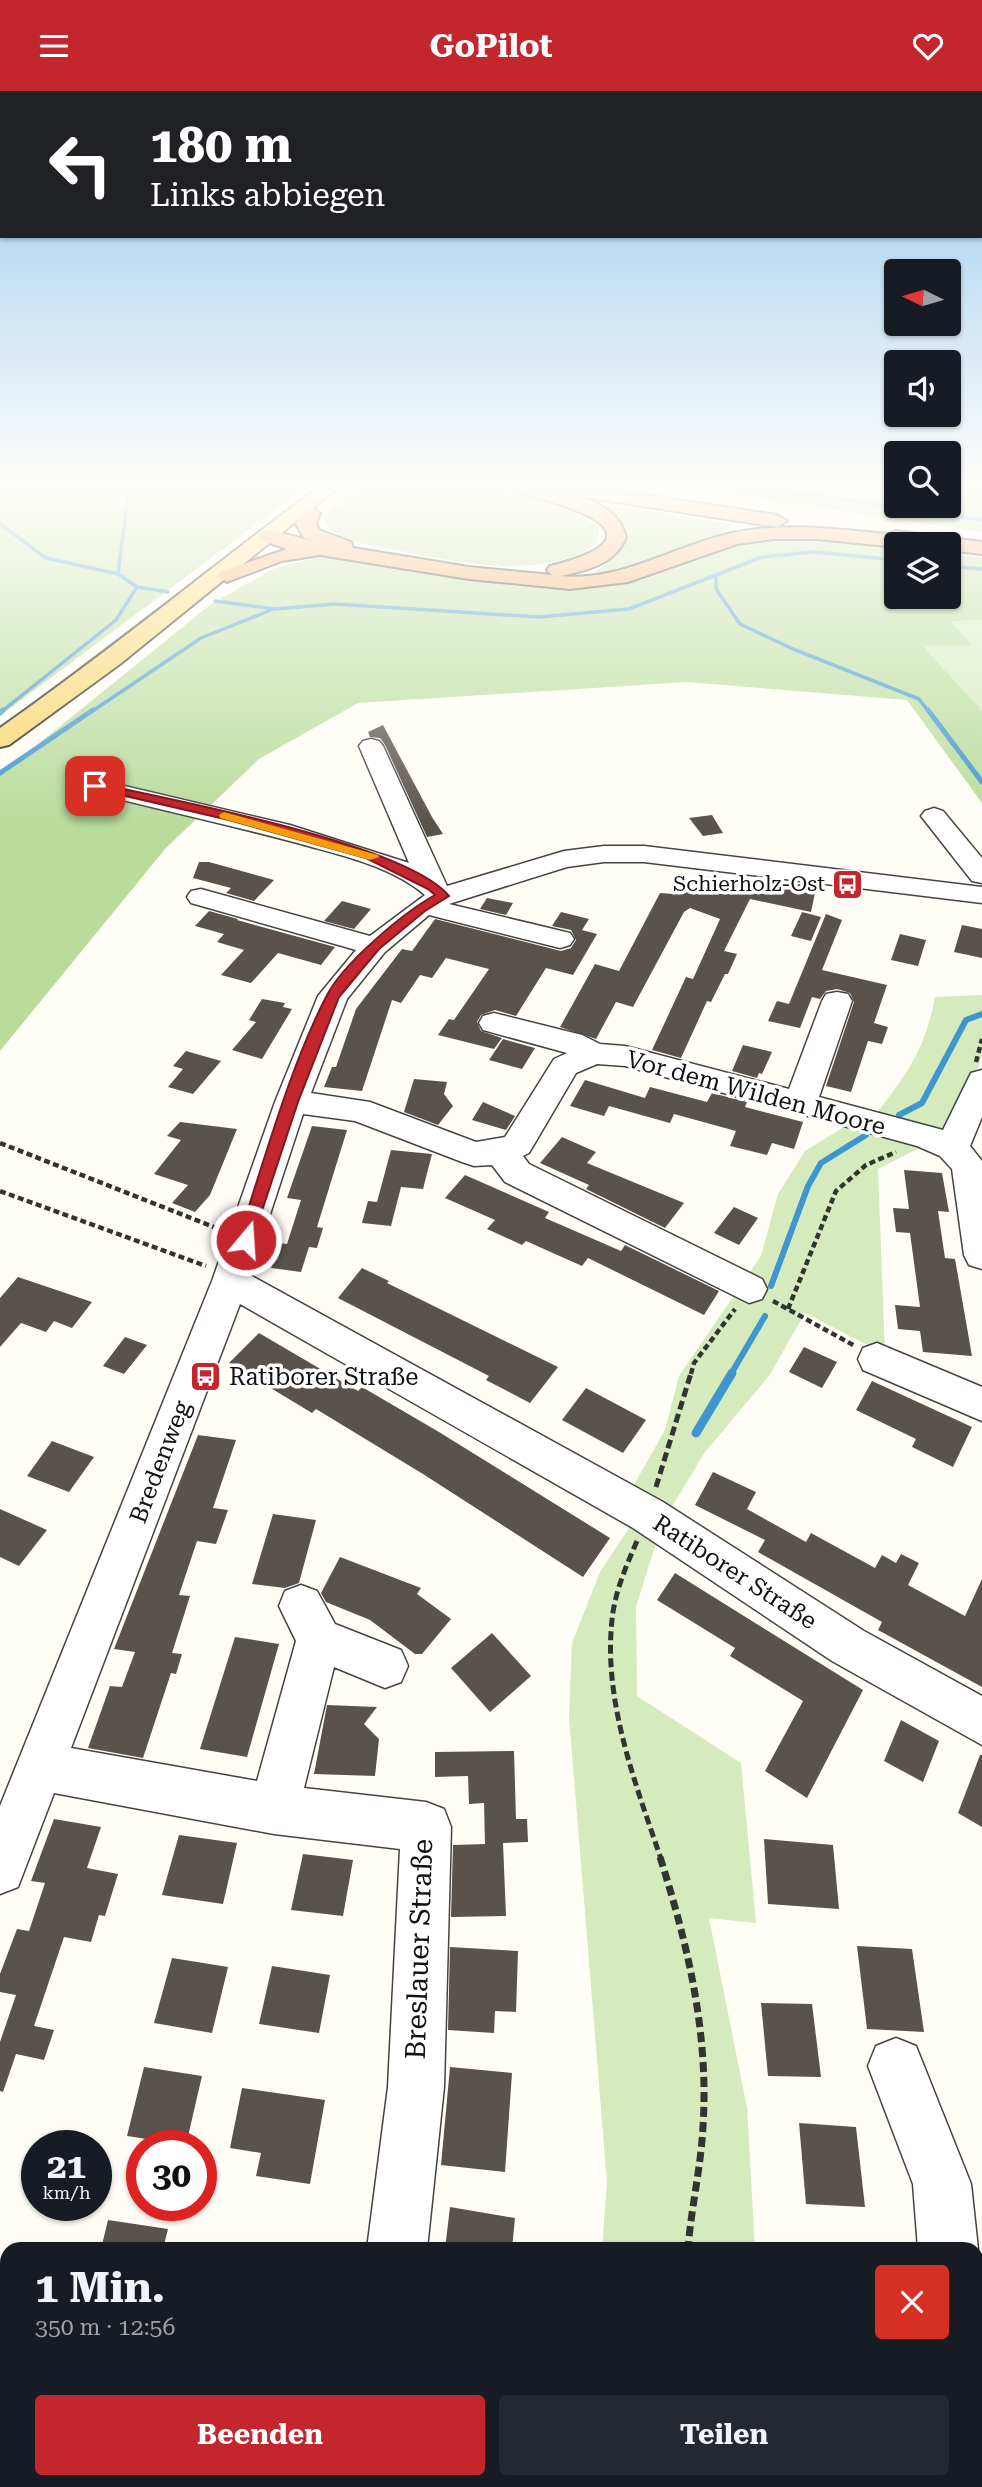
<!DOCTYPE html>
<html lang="de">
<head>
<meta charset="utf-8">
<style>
	body { margin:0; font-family:"Roboto Serif",serif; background:#242831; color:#f1f3f6; height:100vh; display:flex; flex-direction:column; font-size:26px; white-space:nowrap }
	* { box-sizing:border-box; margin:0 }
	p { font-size:23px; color:#9ea1a6 }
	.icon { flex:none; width:38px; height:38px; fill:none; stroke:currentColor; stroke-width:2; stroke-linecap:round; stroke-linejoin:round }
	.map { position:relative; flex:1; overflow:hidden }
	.drawer { position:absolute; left:0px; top:2151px; width:984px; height:247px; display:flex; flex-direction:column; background:#171b24; border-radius:21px 21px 0 0; box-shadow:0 2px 5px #0004 }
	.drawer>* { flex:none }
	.hud { position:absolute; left:0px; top:0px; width:984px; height:147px; box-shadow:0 2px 5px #0004; background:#202124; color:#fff; overflow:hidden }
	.needle { width:46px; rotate:275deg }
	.buttons { position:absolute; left:884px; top:168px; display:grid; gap:14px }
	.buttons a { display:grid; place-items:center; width:77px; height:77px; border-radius:7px; background:#171b24; box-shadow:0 2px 5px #0004; font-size:35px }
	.speed { position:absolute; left:21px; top:2039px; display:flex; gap:14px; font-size:35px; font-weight:700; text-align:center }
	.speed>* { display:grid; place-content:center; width:91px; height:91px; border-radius:50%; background:#171b24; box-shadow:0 2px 5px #0004; line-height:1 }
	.speed small { font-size:18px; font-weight:400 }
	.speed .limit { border:10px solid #d22; background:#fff; color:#111 }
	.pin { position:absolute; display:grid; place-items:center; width:60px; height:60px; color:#fff; margin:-30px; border-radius:14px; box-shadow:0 4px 10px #0006 }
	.me { position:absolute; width:77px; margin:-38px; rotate:18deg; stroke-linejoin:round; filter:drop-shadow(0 0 5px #0008) }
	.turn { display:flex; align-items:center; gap:24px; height:147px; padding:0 35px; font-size:32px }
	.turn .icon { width:91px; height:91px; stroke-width:2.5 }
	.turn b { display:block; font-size:49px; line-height:60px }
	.round { display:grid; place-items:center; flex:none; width:74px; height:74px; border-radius:7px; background:#242831 }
	.summary { display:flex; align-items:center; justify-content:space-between; height:119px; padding:0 35px }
	h1 { font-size:42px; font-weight:700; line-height:52px }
	.action { display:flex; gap:14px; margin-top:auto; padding:14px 35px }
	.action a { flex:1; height:80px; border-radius:7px; background:#c4262e; color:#fff; font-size:28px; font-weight:700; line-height:80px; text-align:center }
	.action a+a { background:#242831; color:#f1f3f6 }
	header { display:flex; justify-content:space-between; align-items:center; height:91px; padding:0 35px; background:#c4262e; color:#fff; font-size:32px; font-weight:700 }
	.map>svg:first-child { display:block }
	.green { fill:#d5ebbd }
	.forest { fill:#b9dc9c }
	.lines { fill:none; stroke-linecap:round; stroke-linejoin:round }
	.stream-far3 { stroke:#3f96cf; stroke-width:3.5 }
	.stream-far2 { stroke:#3f96cf; stroke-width:5 }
	.stream-far1 { stroke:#3f96cf; stroke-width:6 }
	.stream { stroke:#3f96cf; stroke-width:9 }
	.building { fill:#5a524d }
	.minor-casing { stroke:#444; stroke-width:3 }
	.major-casing { stroke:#222; stroke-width:4 }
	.highway-casing { stroke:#222; stroke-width:4 }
	.path-far2 { stroke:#333; stroke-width:4.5; stroke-dasharray:6 3.5; stroke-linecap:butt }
	.path-far1 { stroke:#333; stroke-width:5; stroke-dasharray:9 4.5; stroke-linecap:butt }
	.path { stroke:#333; stroke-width:7; stroke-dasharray:10 5; stroke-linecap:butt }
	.minor { fill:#fff; fill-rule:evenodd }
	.major { fill:#f9d66b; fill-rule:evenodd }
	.highway { fill:#f5a25d; fill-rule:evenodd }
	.route { fill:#c4262e; stroke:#7f191e; stroke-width:2 }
	.slow { fill:#f59e0b }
	.labels { text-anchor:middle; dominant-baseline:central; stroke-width:7; stroke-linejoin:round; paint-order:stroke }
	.far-poi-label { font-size:21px; fill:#111; stroke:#fff; text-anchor:end }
	.street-label { font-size:24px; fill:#111; stroke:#fff }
	.poi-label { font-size:24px; fill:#111; stroke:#fff; text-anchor:start }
	.near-street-label { font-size:28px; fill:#111; stroke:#fff }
</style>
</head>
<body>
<header><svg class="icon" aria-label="menu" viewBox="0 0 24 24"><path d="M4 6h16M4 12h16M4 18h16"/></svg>GoPilot<svg class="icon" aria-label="heart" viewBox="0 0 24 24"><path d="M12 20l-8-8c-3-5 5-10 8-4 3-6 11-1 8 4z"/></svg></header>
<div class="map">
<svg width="982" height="2396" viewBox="0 0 982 2396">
	<rect width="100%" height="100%" fill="#fffdf5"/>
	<!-- green -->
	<path class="green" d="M790 398H896V413Z
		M950 529H982V620L921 553 971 555Z
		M982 904V963L977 981 946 1044 875 1024C907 983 925 959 935 906Z
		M847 1034 925 1054 878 1078 885 1263 805 1222 769 1285 705 1361 667 1424 631 1399 665 1339 679 1285 761 1165 778 1103 805 1060Z
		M635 1428 659 1443 636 1515 637 1605 741 1672 756 1832 709 1827 747 2017 755 2158H602L607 2091 569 1626 572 1552 600 1481Z
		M577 2391 738 2390V2391L737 2396H576Z"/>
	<!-- forest -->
	<path class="forest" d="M0 398H303L0 625Z
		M358 398C436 398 538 381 599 438L597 452C536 497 429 464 360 452 346 448 333 444 325 430L327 423Z
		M696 398H790L926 417 925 415H948L949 398H982V441Z
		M596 411 731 433V435L724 441C680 457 637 481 590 484 631 458 642 439 596 411Z
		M805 446 896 456V506H948L949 463 982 467V529L951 530 972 555 922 554 982 620V712L907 609 686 591 358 612 259 668 165 758 0 960V684L211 513 275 477 315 467 354 468 508 494 563 499 639 490 737 454Z"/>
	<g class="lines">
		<!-- stream-far3 -->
		<path class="stream-far3" d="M129 398 118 483 137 496 168 501
			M771 398 982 429
			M0 433 46 467 118 483
			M948 475 982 478
			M716 486V498L740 533 793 558 919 608 929 621
			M215 510 274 518 335 513 539 526 629 518 762 466 814 461 896 469
			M1 621 116 529 137 496
			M91 621 201 547 271 519"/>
		<!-- stream-far2 -->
		<path class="stream-far2" d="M928 619 982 691
			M0 622 3 619
			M0 682 93 619"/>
		<!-- stream-far1 -->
		<path class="stream-far1" d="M899 1024 922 1012 966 929 982 923
			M771 1195 808 1095 821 1072 866 1044
			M731 1283 765 1225"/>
		<!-- stream -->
		<path class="stream" d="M696 1342 732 1282"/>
	</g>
	<!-- building -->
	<path class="building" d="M383 634 432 726 443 743 427 746 385 654 380 647 370 646 368 641Z
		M712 724 723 742 703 745 689 727Z
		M199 771H209L274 789 254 810 226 802 231 797 193 787Z
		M699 784 752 795 755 788 796 797 798 793 816 797 811 821 750 808 724 860 737 863 728 883H725L711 911 707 910 681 967 652 959 686 886 693 888 720 828 690 817 684 821 633 916 616 911 596 948 560 936 595 873 619 880 660 802 674 803 680 792 693 795Z
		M487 807 513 812 506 824 480 818Z
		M342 810 371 818 354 838 324 830Z
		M209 820 238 828 230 837 237 829 335 856 321 874 278 862 251 892 221 884 244 859 217 851 224 843 195 835Z
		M561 821 589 828 582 839 597 843 573 884 546 877 516 925 495 919 481 924 477 931 481 940 502 947 494 958 438 944 449 928 454 929 489 878 446 867 432 887 420 884 401 912 392 909 362 1000 324 996 332 976H336L356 918 402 858 412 860 435 828 561 860 571 857 576 849 571 839 552 835Z
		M802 821 821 826 811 850 791 845Z
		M826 823 842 829 822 879 887 894 874 932 888 936 882 953 868 950 851 1001 826 995 854 911 850 902 837 898 826 900 820 908 812 906 800 937 768 930 777 910 789 913Z
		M962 834 982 838V867L954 861Z
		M900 843 926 849 918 875 891 869Z
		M262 908 285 912 283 916 292 918 262 968 232 959 256 931 249 929Z
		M503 948 535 957 522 978 489 969Z
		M743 954 772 961 762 983 759 982 757 987 732 980Z
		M186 960 221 970 193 1003 168 996 183 978 173 975Z
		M414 988 447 991 444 1003 453 1015 438 1034 404 1021Z
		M585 989 645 1007 650 996 707 1011 712 1002 747 1011 745 1016 803 1031 794 1058 772 1052 767 1064 730 1055 736 1040 674 1023 670 1032 609 1015 604 1025 570 1015Z
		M483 1011 515 1025 506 1039 472 1029Z
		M180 1031 237 1038 210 1104 195 1121 172 1112 188 1094 154 1083 181 1049 167 1045Z
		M312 1035 347 1039 317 1136 323 1137 317 1157 309 1156 301 1181 271 1177 279 1152 287 1153 301 1109 287 1107Z
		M562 1046 596 1061 587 1072 684 1112 665 1137 586 1098 589 1094 540 1072Z
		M391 1059 432 1063 423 1098 401 1096 391 1135 362 1132 368 1110 377 1111Z
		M904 1079 942 1082 949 1121 938 1120 945 1167 955 1168 972 1265 923 1261 920 1240 898 1238 895 1214 920 1216 910 1142 896 1141 893 1117 909 1118Z
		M465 1084 549 1121 545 1127 621 1160 625 1154 719 1200 704 1224 588 1167 582 1175 526 1150 522 1154 487 1138 495 1129 445 1107Z
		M734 1116 758 1127 739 1154 714 1142Z
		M362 1177 389 1190 387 1192 558 1276 530 1312 486 1289 489 1285 338 1207Z
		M18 1186 92 1211 72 1237 54 1230 46 1241 21 1232 0 1256V1207Z
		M259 1242 358 1300 362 1296 439 1341 610 1447 583 1486 423 1383 316 1318 312 1322 229 1272Z
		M125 1246 147 1254 124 1283 103 1275Z
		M804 1256 837 1271 822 1297 789 1281Z
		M872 1290 972 1336 953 1376 912 1356 916 1348 856 1319Z
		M586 1297 646 1329 623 1362 562 1329Z
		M198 1344 236 1349 213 1417 228 1419 216 1453 197 1450 179 1504 190 1505 172 1562 182 1563 176 1583 171 1582 143 1667 88 1657 110 1595 122 1596 135 1561 114 1558Z
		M52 1350 94 1366 69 1401 27 1385Z
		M713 1381 756 1401 747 1418 806 1451 811 1442 875 1477 882 1464 896 1472 901 1463 919 1472 908 1494 965 1525 982 1488V1596L878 1539 882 1531 758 1461 765 1449 695 1414Z
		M0 1418 47 1439 19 1475 0 1466Z
		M273 1423 316 1429 299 1492 285 1497 252 1493Z
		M340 1466 421 1497 417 1503 451 1528 422 1563H415L370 1529 326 1511 321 1502Z
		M675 1482 863 1599 807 1707 765 1680 803 1610 730 1565 735 1557 657 1509Z
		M492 1542 531 1585 490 1621 451 1577Z
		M235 1546 279 1553 247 1666 200 1658Z
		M327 1614 377 1616 364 1633 379 1648 375 1685 314 1683Z
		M901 1629 939 1650 923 1691 884 1670Z
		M514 1660 516 1728H527L528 1751 503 1752 506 1825 451 1826 453 1754 485 1753 484 1712 469 1713 468 1685 435 1686V1661Z
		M980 1664H982V1736L958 1722Z
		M54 1728 101 1736 87 1777 118 1783 105 1825 99 1824 91 1851 64 1846 34 1935 54 1939 44 1969 16 1963 3 2001 0 2000V1951L16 1904 0 1901V1883L17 1838 29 1840 45 1792 31 1790Z
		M179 1744 237 1752 223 1813 162 1804Z
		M764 1748 833 1754 839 1818 768 1813Z
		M303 1763 353 1769 343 1825 291 1819Z
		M857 1855 912 1858 924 1941 867 1938Z
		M450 1856 518 1860 516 1921 495 1920 494 1942 448 1939Z
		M172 1867 228 1876 212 1942 154 1932Z
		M272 1875 330 1884 319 1942 259 1933Z
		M761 1912 812 1913 821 1986 768 1985Z
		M144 1976 202 1985 186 2054 127 2045Z
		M450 1976 512 1982 505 2081 441 2074Z
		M242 1997 325 2009 310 2093 256 2085 261 2062 230 2057Z
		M799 2032 856 2036 865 2116 806 2113Z
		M450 2116 515 2127 512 2158H445Z
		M108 2129 168 2138 163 2158H101Z"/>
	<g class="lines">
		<defs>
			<path id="minor" d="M371 648 379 650 383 655 447 795 564 760 604 755H644L982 796V812L644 771H604L567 776 449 813 570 842 574 848 570 854 560 857 429 824 385 861 347 908 311 1002 370 1011 476 1051 505 1046 554 968 567 962 483 939 479 932 483 925 494 922 582 944 600 953 625 955 789 998 822 910 826 903 837 901 848 903 852 910 819 1006 943 1039 971 982 982 979V1026L970 1055 982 1070V1178L969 1174 964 1164 952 1078 940 1065 917 1055 625 975 597 973 576 982 529 1062 523 1065 529 1073 762 1188 767 1198 762 1208 749 1212 505 1091 492 1074 474 1075 462 1071 355 1030 303 1023 250 1184 663 1411 864 1540 982 1605V1654L832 1570 633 1437 240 1213 71 1657 257 1690 296 1550 279 1515 285 1500 301 1494 317 1500 335 1533 401 1559 408 1575 401 1591 385 1597 334 1576 304 1697 426 1711 444 1718 451 1736 444 1996 427 2158H367L388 1996 400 1758 274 1743 54 1702 18 1796 0 1803V1715L212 1190 275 1011 318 905 356 859 191 812 187 806 191 800 201 798 370 845 425 804C391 775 343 765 301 753 230 734 158 718 86 700L83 695 86 690 95 688 290 734 409 772 359 655 363 650Z
				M934 717 943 720 982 767V792L972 790 921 725 925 720Z
				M877 1252 982 1296V1330L863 1279 858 1268 863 1257Z
				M896 1947 916 1955 971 2093 978 2158 976 2161V2158H918L913 2093 868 1975 876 1955Z
				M976 2363 982 2365V2396H929L930 2390H976Z
				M337 2390H402V2396H336Z"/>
			<path id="major" d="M316 398H336L120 573 9 654 0 656V637C108 561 210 477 316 398Z"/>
			<path id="highway" d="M517 398 562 401 561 398H605L777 424 787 430 777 436 577 405C600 412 620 422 626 446 616 473 586 480 560 485 622 491 673 455 732 442 784 431 835 438 888 443L896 440 982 451V463L948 459V453H896V456L818 448H773L737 453 628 491 570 498 469 488 320 464 282 470 227 491 217 485 220 481 287 458 261 449 258 445 261 441 268 439 313 450 304 447 296 433 303 418 310 416 320 422 316 433 319 439 351 451 353 457 469 476 552 484 547 479 550 475C668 445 576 416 519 402Z"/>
		</defs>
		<!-- minor casing -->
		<use href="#minor" class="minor-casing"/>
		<!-- major casing -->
		<use href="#major" class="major-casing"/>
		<!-- highway casing -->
		<use href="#highway" class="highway-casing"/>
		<!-- path-far2 -->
		<path class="path-far2" d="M976 971 982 948
			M0 1052 219 1138
			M0 1100 206 1175
			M773 1210 855 1255
			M788 1218 836 1100 866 1074 896 1061
			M691 1283 694 1272 735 1218"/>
		<!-- path-far1 -->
		<path class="path-far1" d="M656 1396 691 1282
			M637 1450C627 1473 617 1496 613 1521 601 1605 635 1691 661 1768"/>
		<!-- path -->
		<path class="path" d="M660 1766C688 1854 709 1943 703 2035 701 2077 691 2117 688 2158
			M670 2396 674 2390"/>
		<!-- minor -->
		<use href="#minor" class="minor"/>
		<!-- major -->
		<use href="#major" class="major"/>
		<!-- highway -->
		<use href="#highway" class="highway"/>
	</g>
	<!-- sky -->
	<linearGradient id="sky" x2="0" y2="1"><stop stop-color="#95c6ee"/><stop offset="0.54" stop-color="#fffefa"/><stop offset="1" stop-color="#fffefa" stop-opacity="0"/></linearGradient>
	<rect width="982" height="733" fill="url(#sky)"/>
	<!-- route -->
	<path class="route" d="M95 692C168 708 405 752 449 805L425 820 379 858 339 906 298 1011 251 1153 246 1154 238 1149C264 1071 289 978 326 906 342 873 403 822 435 804L428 798 366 767 229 729 91 697 89 695Z"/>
	<!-- slow -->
	<path class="slow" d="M224 721 378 764 379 766 370 769 220 727 219 724Z"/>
	<!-- icons -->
	<defs>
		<symbol id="bus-square" viewBox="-11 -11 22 22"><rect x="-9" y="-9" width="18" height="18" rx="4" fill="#c4262e" stroke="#fff"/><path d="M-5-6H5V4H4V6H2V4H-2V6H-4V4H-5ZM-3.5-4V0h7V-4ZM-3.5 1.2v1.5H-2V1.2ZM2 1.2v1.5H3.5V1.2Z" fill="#fff"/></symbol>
	</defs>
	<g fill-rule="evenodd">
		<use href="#bus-square" x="830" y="776" width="35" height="35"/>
		<use href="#bus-square" x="188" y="1268" width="35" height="35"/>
	</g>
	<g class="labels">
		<!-- far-poi labels -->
		<g class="far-poi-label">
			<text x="825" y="793">Schierholz-Ost</text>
		</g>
		<!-- street labels -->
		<g class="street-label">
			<text transform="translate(756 1002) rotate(15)">Vor dem Wilden Moore</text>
			<text transform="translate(160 1371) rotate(-69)">Bredenweg</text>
			<text transform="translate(735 1481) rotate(33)">Ratiborer Straße</text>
		</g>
		<!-- poi labels -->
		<g class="poi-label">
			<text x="229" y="1286">Ratiborer Straße</text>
		</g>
		<!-- near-street labels -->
		<g class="near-street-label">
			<text transform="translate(419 1858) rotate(-88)">Breslauer Straße</text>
		</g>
	</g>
</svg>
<div class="buttons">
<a><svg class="needle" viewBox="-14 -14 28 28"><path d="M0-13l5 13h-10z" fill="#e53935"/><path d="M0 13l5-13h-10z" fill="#9ea1a6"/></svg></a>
<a><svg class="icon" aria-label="sound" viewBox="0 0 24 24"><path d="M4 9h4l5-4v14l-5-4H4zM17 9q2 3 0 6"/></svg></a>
<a><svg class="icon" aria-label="search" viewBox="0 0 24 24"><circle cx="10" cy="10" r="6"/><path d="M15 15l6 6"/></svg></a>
<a><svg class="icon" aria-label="layers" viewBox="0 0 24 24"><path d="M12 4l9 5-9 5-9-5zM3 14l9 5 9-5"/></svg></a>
</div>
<div class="speed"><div>21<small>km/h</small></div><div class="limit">30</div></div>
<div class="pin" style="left:95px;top:695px;background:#d93025"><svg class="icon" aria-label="arrive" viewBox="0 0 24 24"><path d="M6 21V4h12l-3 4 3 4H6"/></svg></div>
<svg class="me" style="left:246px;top:1149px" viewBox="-20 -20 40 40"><circle r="17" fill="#c4262e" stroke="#fff" stroke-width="3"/><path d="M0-11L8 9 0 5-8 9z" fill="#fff"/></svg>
<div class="hud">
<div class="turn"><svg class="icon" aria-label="left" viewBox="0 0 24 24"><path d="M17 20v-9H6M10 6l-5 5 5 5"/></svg><div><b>180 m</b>Links abbiegen</div></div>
</div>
<section class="drawer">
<div class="summary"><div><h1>1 Min.</h1><p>350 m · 12:56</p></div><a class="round" style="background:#d93025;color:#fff"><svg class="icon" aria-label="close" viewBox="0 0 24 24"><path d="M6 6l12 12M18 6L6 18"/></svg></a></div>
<div class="action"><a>Beenden</a><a>Teilen</a></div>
</section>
</div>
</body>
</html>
